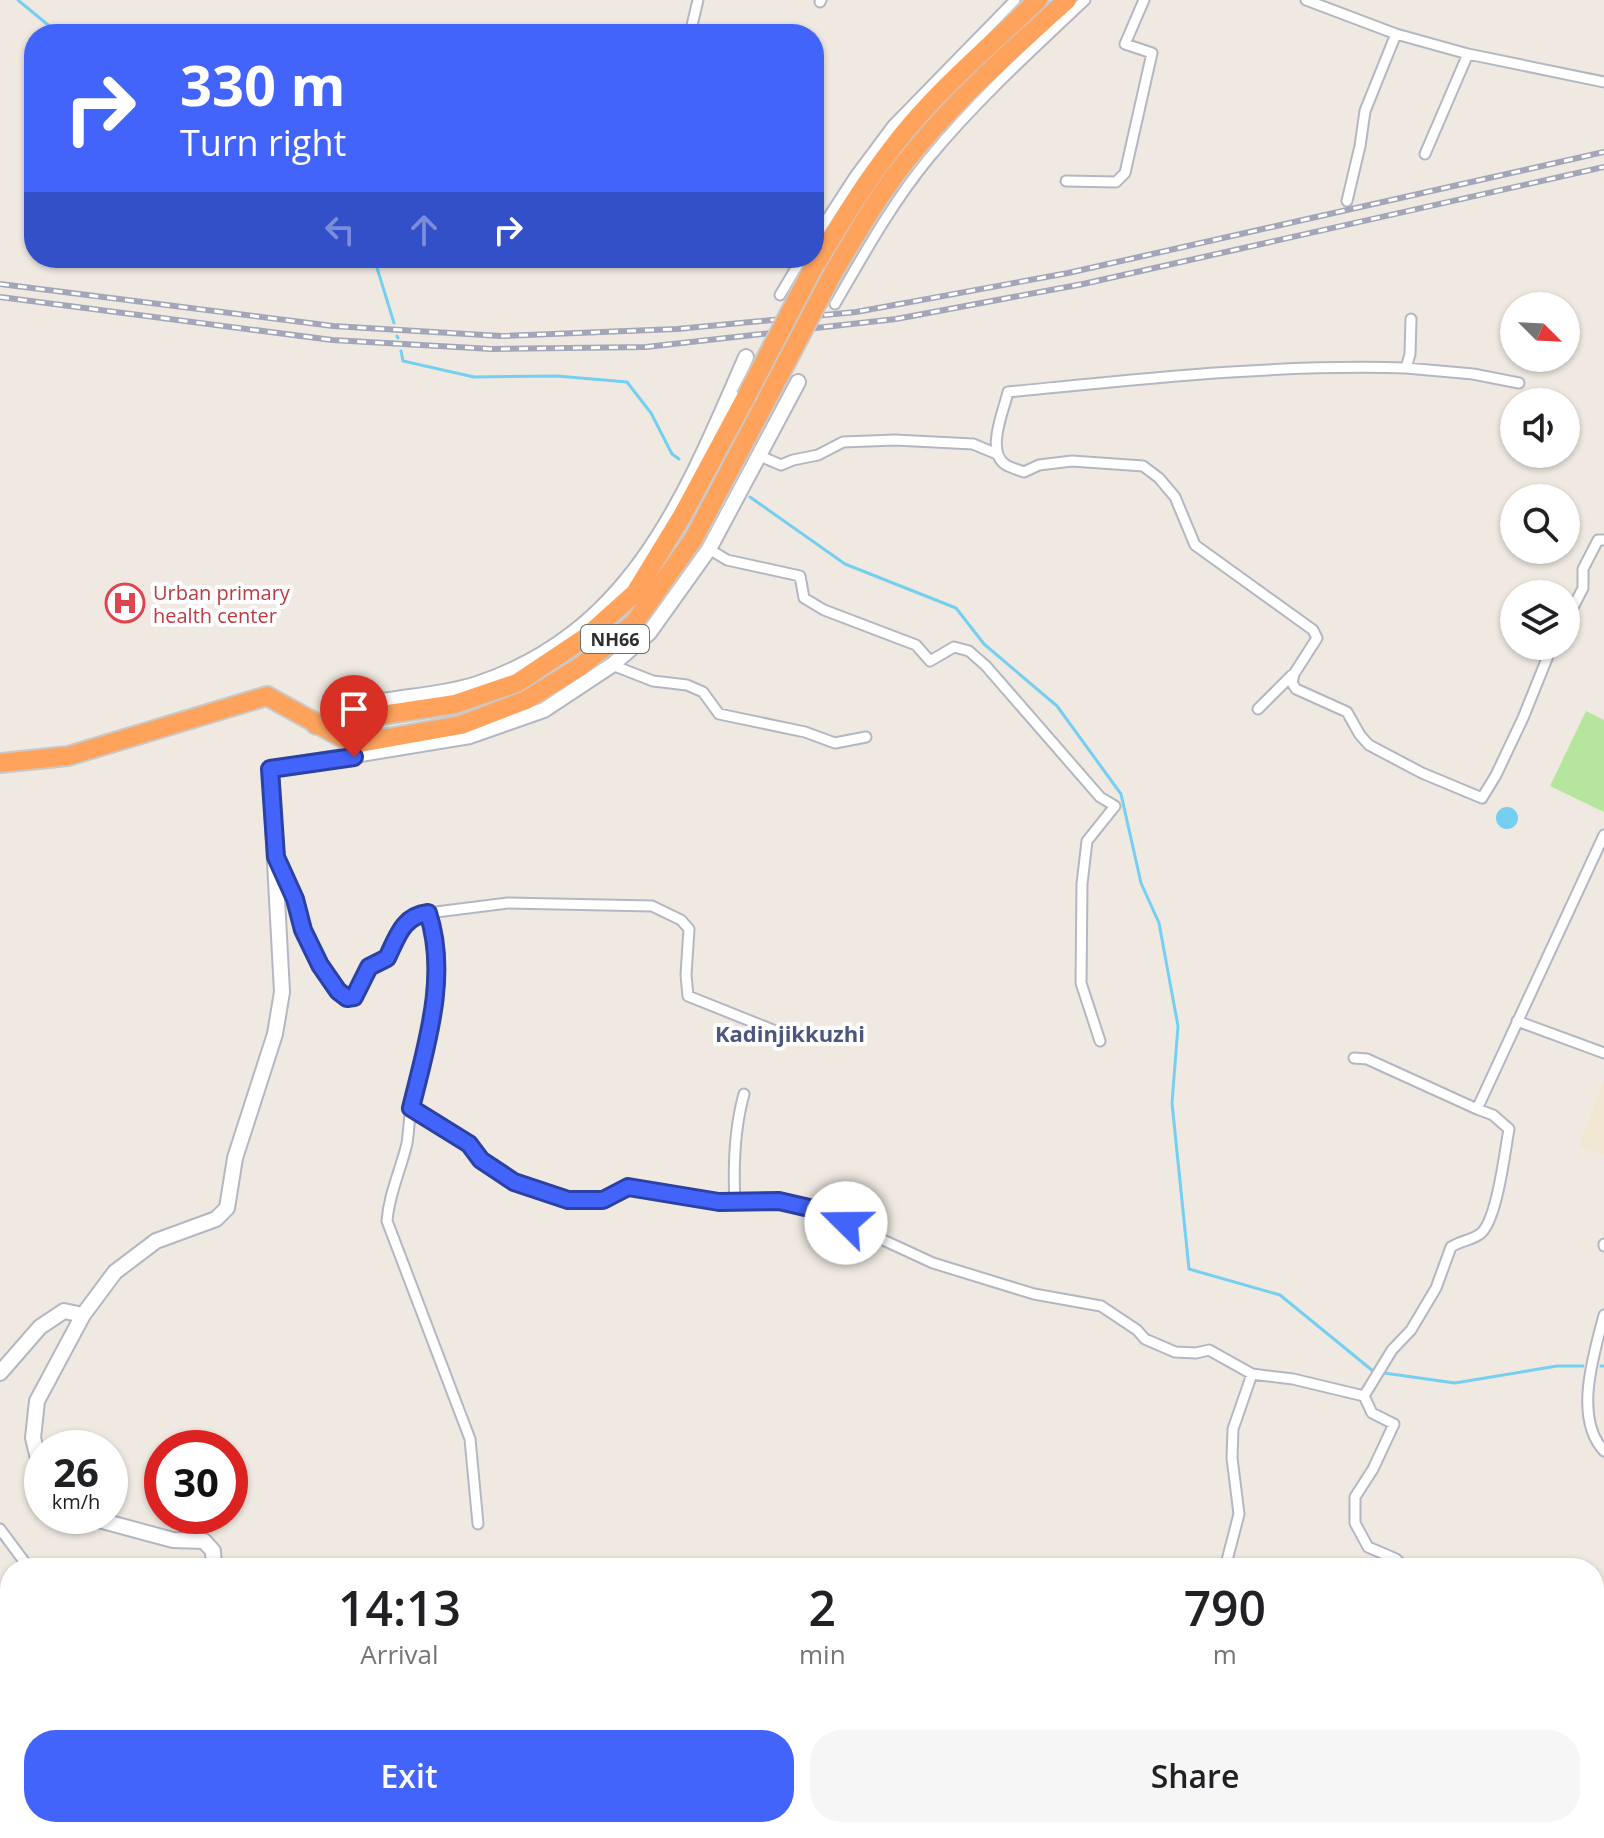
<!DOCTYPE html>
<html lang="en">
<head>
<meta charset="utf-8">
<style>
	body { margin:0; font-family:"Open Sans",sans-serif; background:#f6f6f6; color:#202124; height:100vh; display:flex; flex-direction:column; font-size:30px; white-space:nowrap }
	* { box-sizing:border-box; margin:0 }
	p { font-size:26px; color:#757577 }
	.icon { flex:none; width:44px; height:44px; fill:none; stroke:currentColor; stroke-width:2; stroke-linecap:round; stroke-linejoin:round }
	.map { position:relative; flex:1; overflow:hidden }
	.sheet { position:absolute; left:0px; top:1558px; width:1604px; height:280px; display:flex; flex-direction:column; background:#fff; border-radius:32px 32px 0 0; box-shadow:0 2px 6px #0004 }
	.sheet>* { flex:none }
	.banner { position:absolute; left:24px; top:24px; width:800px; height:244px; border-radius:32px; box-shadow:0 2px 6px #0004; background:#4264fb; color:#fff; overflow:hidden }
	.needle { width:52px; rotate:114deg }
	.fabs { position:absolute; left:1500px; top:292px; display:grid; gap:16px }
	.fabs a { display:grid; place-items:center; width:80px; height:80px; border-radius:50%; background:#fff; box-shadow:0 2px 6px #0004; font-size:40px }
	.speed { position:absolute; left:24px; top:1430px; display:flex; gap:16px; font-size:40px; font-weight:700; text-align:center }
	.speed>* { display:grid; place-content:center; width:104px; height:104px; border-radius:50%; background:#fff; box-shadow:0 2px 6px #0004; line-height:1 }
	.speed small { font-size:20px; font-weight:400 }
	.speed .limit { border:12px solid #d22; background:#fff; color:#111 }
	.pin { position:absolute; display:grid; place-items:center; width:68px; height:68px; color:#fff; margin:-82px -34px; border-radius:50% 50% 50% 0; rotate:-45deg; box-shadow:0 0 8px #0007 }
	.pin .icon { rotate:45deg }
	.me { position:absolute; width:88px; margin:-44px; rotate:292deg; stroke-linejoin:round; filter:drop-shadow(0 0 6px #0008) }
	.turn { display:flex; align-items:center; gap:28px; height:168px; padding:0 24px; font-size:36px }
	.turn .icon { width:104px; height:104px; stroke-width:2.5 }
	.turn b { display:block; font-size:56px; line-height:68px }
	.lanes { display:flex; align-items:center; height:76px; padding:0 24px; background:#0003; justify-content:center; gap:40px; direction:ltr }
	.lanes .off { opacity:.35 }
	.eta { display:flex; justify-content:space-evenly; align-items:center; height:136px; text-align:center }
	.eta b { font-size:48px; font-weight:600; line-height:56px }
	.cta { display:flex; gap:16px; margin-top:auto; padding:16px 24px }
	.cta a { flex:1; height:92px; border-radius:32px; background:#4264fb; color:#fff; font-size:32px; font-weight:600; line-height:92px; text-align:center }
	.cta a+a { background:#f6f6f6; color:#202124 }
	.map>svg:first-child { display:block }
	.education { fill:#f0e6d1 }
	.green { fill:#b6e59e }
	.water { fill:#75cff0 }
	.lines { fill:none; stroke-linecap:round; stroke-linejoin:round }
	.stream { stroke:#75cff0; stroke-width:3 }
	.street-casing { stroke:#b4b7c1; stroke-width:13 }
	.secondary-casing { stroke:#b4b7c1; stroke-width:18 }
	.highway-casing { stroke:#c9c9c9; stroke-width:22 }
	.street { stroke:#fff; stroke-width:9 }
	.secondary { stroke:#fff; stroke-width:14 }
	.highway { stroke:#ffa35c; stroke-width:18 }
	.rail-casing { stroke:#a3a6b8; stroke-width:6 }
	.rail { stroke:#fff; stroke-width:3; stroke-dasharray:9; stroke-linecap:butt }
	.highway-bridge-casing { stroke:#c9c9c9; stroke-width:22; stroke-linecap:butt }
	.highway-bridge { stroke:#ffa35c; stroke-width:18 }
	.route-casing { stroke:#2b41a3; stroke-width:20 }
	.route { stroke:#4264fb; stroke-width:14 }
	.labels { text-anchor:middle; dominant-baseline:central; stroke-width:8; stroke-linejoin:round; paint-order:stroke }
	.shield { fill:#fff; stroke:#6d6d6d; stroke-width:2 }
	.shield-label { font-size:18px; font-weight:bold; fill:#2e2e2e }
	.health-label { font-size:20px; fill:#be3a42; stroke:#fff; text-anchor:start }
	.neighbourhood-label { font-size:22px; font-weight:bold; fill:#4d5680; stroke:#fff }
</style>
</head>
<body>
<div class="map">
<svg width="1604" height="1838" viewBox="0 0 1604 1838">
	<rect width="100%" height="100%" fill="#efe9e1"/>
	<!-- education -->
	<path class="education" d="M1604 1081V1155L1579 1146Z"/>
	<!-- green -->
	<path class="green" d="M1586 711 1604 720V812L1550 786Z"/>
	<!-- water -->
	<path class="water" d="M1496 818a11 11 0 1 1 22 0a11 11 0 1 1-22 0Z
		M0 1646 10 1653V1694L0 1688Z
		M265 1828H350L364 1838H304Z"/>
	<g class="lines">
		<!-- stream -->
		<path class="stream" d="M18 0 59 34
			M374 258 394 323
			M397 336 398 338
			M401 351 403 361 474 377 557 376 627 382 651 413 672 454 679 459
			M750 497 845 564 956 608 984 644 1057 706 1121 794 1141 883 1159 923 1178 1026 1172 1103 1189 1269 1280 1295 1373 1371
			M1601 1366H1604
			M1384 1373 1455 1383 1557 1366H1583"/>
		<defs>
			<path id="street" d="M1306 0 1396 34 1468 54 1604 82
				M820 2 821 0
				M690 34 698 0
				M1425 154 1468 54
				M1066 181 1116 182 1125 173 1152 53 1125 44 1144 0
				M1347 201 1360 146 1365 111 1396 34
				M814 239 855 176 893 125 1015 0
				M780 295 802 258
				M835 304C864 254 892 203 929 158 976 101 1031 51 1085 0
				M1411 319 1410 354 1406 368C1273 364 1141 379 1008 392 1004 410 985 452 1006 465 1011 468 1019 470 1024 472L1039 465 1072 461 1143 466 1159 478 1175 497 1195 545 1313 630 1317 638 1294 674 1292 683 1296 689 1347 712 1360 735 1369 745 1422 773 1482 798 1496 775 1523 718 1552 646
				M1406 368 1473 374 1519 383
				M760 456 781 465 793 460 818 455 843 442 895 440 973 444 997 454
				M709 549 727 560 800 576 804 598 824 610 916 645 930 661 954 647 969 651 986 666 1100 797 1115 806 1087 841 1082 884 1081 983 1100 1041
				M1566 621 1583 588V569L1598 540H1604
				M612 665 653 681 687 685 703 692 719 714 805 732 835 743 866 737
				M1258 709 1292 675
				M277 861 295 899 303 930 320 965 338 991 347 998 354 997 369 967 387 958C397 938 402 916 428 913 441 954 436 1005 428 1047 424 1067 415 1086 411 1107 409 1119 409 1131 407 1143 401 1170 389 1193 387 1221L470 1439 478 1524
				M428 913 508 903 652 906 681 920 689 929 686 975 688 996 788 1036
				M1517 1021 1604 1053
				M1354 1058 1367 1059 1477 1109 1604 835
				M411 1108 469 1144 481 1160 514 1182 545 1193 568 1200H603L628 1187 719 1202 779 1201 818 1210 933 1263 1034 1294 1101 1306 1137 1330 1145 1339 1175 1352 1196 1353 1209 1350 1252 1374 1293 1379 1364 1396 1372 1413 1394 1424 1373 1469 1355 1497V1523L1368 1547 1396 1559 1406 1568
				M735 1202C733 1165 734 1130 744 1094
				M1604 1244V1246
				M1604 1315C1594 1354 1573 1418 1604 1451
				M1364 1396 1392 1350 1411 1330 1436 1288 1451 1247C1460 1241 1472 1240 1480 1234 1497 1222 1505 1150 1509 1129L1493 1115 1477 1109
				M0 1529 29 1568
				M1225 1568 1239 1514 1232 1458 1233 1429 1252 1374
				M1594 1723 1601 1727 1604 1733
				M368 1828 397 1838
				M739 1838 746 1828
				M974 1838 975 1828"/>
			<path id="secondary" d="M330 719C341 714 352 707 363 705 401 696 441 696 477 684 633 632 686 495 746 357
				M0 1373 40 1327 64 1311 83 1315
				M42 1474 33 1438 37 1401 83 1315 115 1272 156 1241 216 1219 227 1208 235 1158 275 1034 282 992 270 769 470 736 544 710 612 665 649 633 709 549 798 382
				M84 1516 173 1540 204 1541 213 1551 214 1568
				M553 1828 560 1838"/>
			<path id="highway" d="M833 273C858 231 882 189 914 151 959 96 1014 48 1067 0
				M809 276C836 230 863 185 896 143 937 90 990 46 1038 0
				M316 725 455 704 517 683 586 637 635 593 682 516 746 397
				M0 763 68 756 267 696 354 744 461 725 526 700 581 666 635 622 694 538 767 399"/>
		</defs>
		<!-- street casing -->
		<use href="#street" class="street-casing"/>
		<!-- secondary casing -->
		<use href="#secondary" class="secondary-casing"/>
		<!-- highway casing -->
		<use href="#highway" class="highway-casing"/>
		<!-- street -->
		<use href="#street" class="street"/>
		<!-- secondary -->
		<use href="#secondary" class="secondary"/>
		<!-- highway -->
		<use href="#highway" class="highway"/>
		<defs>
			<path id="rail" d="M0 284 333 326 501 336 677 329 856 312 1068 273 1604 152
				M0 297 332 340 492 349 646 347 896 319 1083 284 1604 167"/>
		</defs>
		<!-- rail casing -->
		<use href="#rail" class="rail-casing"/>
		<!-- rail -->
		<use href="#rail" class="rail"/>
		<defs>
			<path id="highway-bridge" d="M746 397 809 276
				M767 399 833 273"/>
		</defs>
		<!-- highway-bridge casing -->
		<use href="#highway-bridge" class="highway-bridge-casing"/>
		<!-- highway-bridge -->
		<use href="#highway-bridge" class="highway-bridge"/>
	</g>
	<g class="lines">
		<defs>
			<path id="route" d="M354 757 270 769 276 857 295 899 303 930 320 965 338 991 347 998 354 997 369 967 387 958C397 938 402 916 428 913 449 976 426 1046 411 1108L469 1144 481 1160 514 1182 568 1200H603L628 1187 719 1202 779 1201 818 1210 846 1223"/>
		</defs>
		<!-- route casing -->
		<use href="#route" class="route-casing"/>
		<!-- route -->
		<use href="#route" class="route"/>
	</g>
	<!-- icons -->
	<defs>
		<symbol id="hospital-ring" viewBox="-11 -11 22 22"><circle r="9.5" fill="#fff" stroke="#e0444e" stroke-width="1.5"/><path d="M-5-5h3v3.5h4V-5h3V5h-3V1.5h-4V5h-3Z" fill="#e0444e"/></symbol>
	</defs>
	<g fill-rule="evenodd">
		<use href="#hospital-ring" x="103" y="581" width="44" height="44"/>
	</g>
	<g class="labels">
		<!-- shield labels -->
		<rect class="shield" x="581" y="625" width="68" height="28" rx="6"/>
		<g class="shield-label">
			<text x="615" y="639">NH66</text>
		</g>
		<!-- health labels -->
		<g class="health-label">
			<text x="153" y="592">Urban primary<tspan x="153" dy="23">health center</tspan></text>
		</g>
		<!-- neighbourhood labels -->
		<g class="neighbourhood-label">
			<text x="790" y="1033">Kadinjikkuzhi</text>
		</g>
	</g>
</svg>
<div class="fabs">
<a><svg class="needle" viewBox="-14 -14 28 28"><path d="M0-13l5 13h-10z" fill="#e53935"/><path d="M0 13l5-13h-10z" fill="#757577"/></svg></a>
<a><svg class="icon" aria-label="sound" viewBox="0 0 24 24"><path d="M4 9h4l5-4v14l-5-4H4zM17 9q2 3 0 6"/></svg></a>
<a><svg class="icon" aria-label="search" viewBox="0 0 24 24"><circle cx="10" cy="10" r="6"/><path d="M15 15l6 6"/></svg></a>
<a><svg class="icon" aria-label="layers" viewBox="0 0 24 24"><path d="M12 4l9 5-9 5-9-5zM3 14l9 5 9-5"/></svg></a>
</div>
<div class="speed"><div>26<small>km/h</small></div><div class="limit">30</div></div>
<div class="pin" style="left:354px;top:757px;background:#d93025"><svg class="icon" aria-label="arrive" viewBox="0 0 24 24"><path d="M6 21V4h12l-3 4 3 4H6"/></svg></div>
<svg class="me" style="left:846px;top:1223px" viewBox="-20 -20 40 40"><circle r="19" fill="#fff"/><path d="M0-13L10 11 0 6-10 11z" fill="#4264fb"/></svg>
<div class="banner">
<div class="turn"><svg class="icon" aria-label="right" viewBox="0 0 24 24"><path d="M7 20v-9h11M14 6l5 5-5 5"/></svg><div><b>330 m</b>Turn right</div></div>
<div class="lanes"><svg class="icon off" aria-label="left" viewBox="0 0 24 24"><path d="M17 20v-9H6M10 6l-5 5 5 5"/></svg><svg class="icon off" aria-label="ahead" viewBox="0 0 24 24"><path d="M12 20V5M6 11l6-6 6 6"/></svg><svg class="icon" aria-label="right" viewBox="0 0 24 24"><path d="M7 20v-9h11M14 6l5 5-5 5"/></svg></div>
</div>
<section class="sheet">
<div class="eta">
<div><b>14:13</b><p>Arrival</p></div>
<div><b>2</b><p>min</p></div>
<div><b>790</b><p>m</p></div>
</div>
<div class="cta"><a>Exit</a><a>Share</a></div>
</section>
</div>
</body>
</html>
